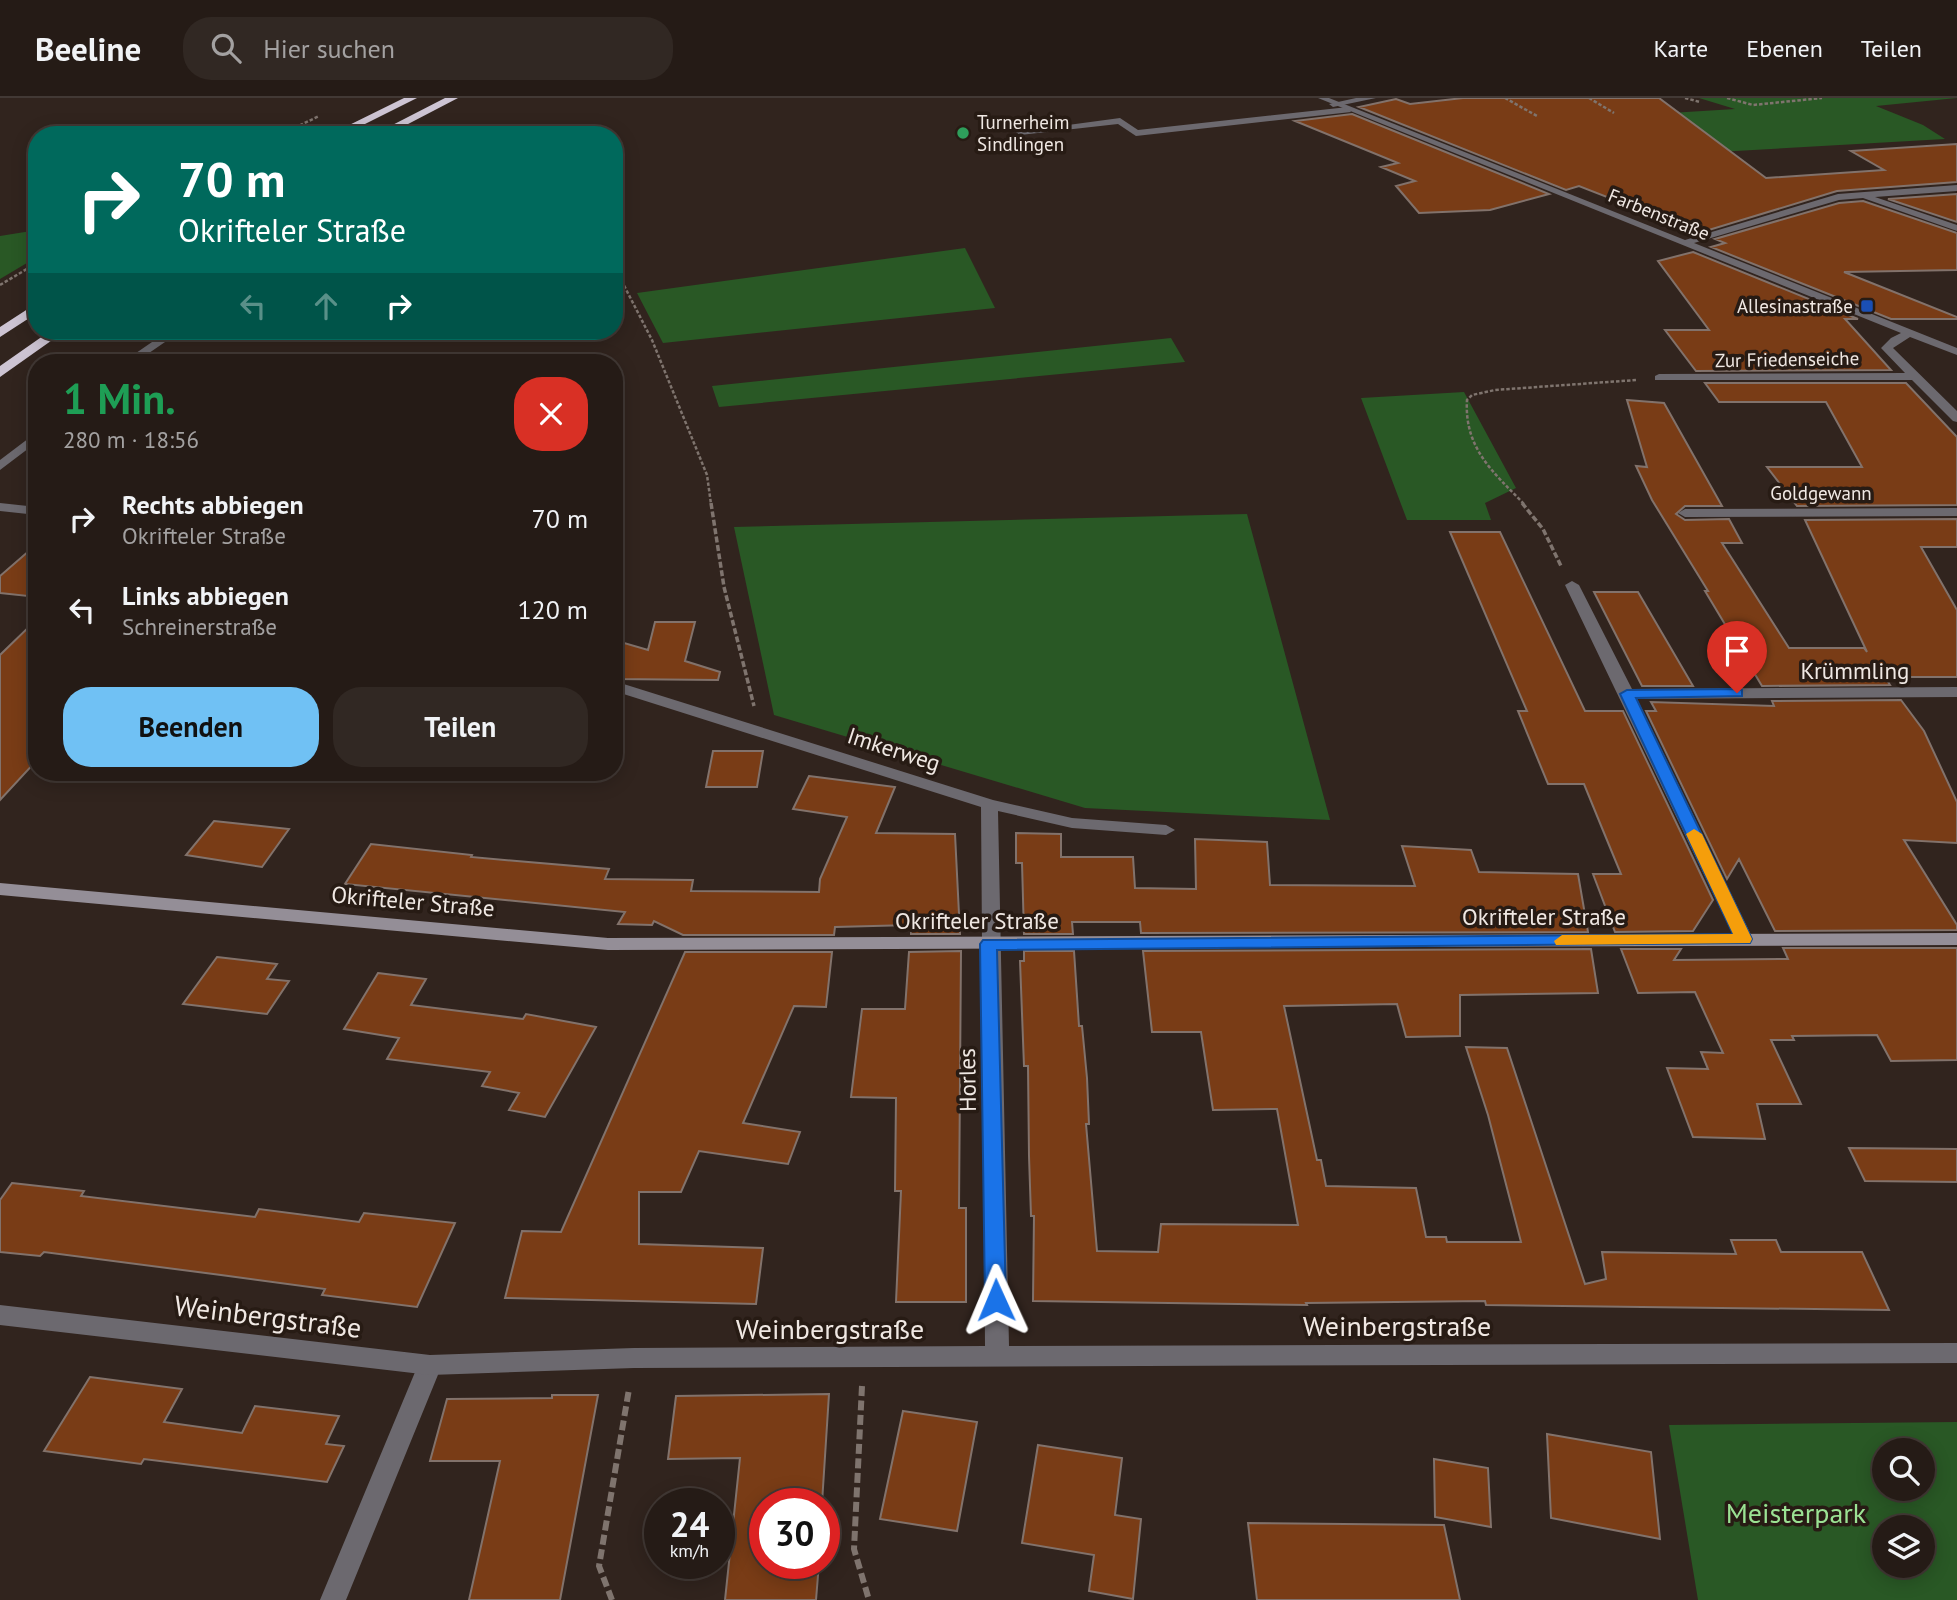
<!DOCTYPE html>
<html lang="de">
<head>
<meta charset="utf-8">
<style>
	body { margin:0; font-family:"PT Sans",sans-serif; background:#312823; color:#f1f3f6; height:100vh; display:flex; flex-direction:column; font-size:26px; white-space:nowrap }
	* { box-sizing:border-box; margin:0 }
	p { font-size:23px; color:#a3a1a1 }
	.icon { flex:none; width:38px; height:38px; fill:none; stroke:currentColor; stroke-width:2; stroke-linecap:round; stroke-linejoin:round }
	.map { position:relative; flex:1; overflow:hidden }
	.details { position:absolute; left:28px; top:256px; width:595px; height:427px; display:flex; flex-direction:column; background:#251b16; border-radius:28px; box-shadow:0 4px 18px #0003,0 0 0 2px #423935 }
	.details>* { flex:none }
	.guide { position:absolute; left:28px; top:28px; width:595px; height:214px; border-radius:28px; box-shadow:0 4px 18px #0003,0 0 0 2px #423935; background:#00695c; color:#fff; overflow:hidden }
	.fabs { position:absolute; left:1872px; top:1340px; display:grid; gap:14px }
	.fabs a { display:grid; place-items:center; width:63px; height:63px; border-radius:50%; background:#251b16; box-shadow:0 4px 18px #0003,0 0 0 2px #423935; font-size:35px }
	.speed { position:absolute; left:644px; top:1390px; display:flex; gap:14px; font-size:35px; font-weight:700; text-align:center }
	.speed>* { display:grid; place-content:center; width:91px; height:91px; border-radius:50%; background:#251b16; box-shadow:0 4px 18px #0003,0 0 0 2px #423935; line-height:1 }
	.speed small { font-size:18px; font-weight:400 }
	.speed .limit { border:10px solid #d22; background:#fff; color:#111 }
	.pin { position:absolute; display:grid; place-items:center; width:60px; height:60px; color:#fff; margin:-72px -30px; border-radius:50% 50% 50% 0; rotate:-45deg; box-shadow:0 0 7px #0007 }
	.pin .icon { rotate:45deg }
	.me { position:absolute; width:77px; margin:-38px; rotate:359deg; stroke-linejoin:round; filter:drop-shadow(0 0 5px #0008) }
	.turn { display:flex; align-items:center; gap:24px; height:147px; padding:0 35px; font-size:32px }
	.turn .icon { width:91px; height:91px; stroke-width:2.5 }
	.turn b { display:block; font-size:49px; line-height:60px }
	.lanes { display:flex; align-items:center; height:66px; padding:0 35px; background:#0003; justify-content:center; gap:35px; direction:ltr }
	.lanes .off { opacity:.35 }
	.round { display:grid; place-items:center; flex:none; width:74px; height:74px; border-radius:28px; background:#312823 }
	.summary { display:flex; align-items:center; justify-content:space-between; height:119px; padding:0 35px }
	h1 { font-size:42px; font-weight:800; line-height:52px; color:#1e9e55 }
	.primary-button { display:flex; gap:14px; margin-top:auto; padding:14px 35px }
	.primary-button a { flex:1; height:80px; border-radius:28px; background:#70c1f4; color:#111; font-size:28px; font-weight:800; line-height:80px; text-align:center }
	.primary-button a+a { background:#312823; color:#f1f3f6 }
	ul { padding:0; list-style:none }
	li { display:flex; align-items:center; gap:21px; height:91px; padding:0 35px }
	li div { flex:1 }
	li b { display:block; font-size:26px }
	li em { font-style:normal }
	header { display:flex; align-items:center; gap:42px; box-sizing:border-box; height:98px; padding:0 35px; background:#251b16; border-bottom:2px solid #423935 }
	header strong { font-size:33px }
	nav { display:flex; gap:38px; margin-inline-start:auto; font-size:24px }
	.search { width:490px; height:63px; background:#312823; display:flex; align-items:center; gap:18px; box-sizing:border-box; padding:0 24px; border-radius:28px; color:#a3a1a1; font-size:26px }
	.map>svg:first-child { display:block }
	.green { fill:#295825; fill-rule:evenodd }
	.building { fill:#793c16; stroke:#82726b; stroke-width:2 }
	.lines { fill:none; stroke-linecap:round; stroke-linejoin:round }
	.path-far2 { stroke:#7f746e; stroke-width:2.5; stroke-dasharray:3.5 2; stroke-linecap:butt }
	.path-far1 { stroke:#7f746e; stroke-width:3.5; stroke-dasharray:6 2.5; stroke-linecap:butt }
	.path { stroke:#7f746e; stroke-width:6; stroke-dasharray:10 4.5; stroke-linecap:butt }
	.lane { fill:#6c696f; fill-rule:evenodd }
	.street { fill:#6c696f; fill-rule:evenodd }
	.secondary { fill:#948e97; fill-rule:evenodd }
	.highway { fill:#cdc4d3; fill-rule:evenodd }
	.route { fill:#1a73e8; stroke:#114b97; stroke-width:2 }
	.slow { fill:#f59e0b }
	.leisure-dot { fill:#2e9e5b; stroke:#271b14; stroke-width:2.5 }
	.transit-dot { fill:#1a4fb4; stroke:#271b14; stroke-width:2.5 }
	.labels { text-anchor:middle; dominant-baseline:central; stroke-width:7; stroke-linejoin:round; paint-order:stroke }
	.far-poi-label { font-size:19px; fill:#f0e8e3; stroke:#271b14; text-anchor:start }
	.far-street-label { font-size:19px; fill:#f0e8e3; stroke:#271b14 }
	.street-label { font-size:23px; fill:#f0e8e3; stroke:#271b14 }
	.near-street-label { font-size:28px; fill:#f0e8e3; stroke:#271b14 }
	.near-park-label { font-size:28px; fill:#9be293; stroke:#271b14 }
</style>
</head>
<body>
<header>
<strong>Beeline</strong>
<div class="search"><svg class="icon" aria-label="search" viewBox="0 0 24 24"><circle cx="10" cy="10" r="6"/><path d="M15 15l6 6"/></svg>Hier suchen</div>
<nav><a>Karte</a><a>Ebenen</a><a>Teilen</a></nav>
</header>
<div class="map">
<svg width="1957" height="1502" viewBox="0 0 1957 1502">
	<rect width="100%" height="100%" fill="#31241e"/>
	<!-- green -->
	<path class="green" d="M1699 0H1957L1876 8 1923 27 1945 41 1611 60 1506 25 1735 11Z
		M37 130V159L0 181V138L31 133Z
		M965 150 995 210 663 245 637 195Z
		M1171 240 1185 264 719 309 712 288Z
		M1464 294 1516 390 1485 405 1491 422H1407L1361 300Z
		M1247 416 1330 722 1085 710 774 617 734 429Z
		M1957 1324V1502H1698L1669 1327ZM1885 1353H1923V1391H1885ZM1885 1430H1923V1468H1885Z"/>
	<!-- building -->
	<path class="building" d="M1463 0H1659L1766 80 1884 72 1851 53 1957 46V84L1837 93 1699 135 1579 88 1566 92 1359 9 1396 1 1410 6Z
		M1352 16 1549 96 1490 112 1419 115 1396 88 1415 83 1381 69 1398 65 1295 23Z
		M1957 96V124L1888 101Z
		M1863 103 1957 135V172L1844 174 1957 219V221H1891L1711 149 1725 145 1715 141 1839 105Z
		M1693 154 1858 221H1845L1891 272 1696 273 1665 232H1709L1658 163Z
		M1705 285H1906L1957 339V407L1797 408 1767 369H1862L1826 304H1719Z
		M1627 302 1664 305 1722 408H1685L1676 416 1685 422 1729 421 1742 445H1722L1789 550H1864L1867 554 1805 422 1957 421V449H1921L1957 512V579H1885L1890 587 1762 588 1705 493H1708L1652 402 1636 368 1647 369Z
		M1450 434H1500L1585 613H1623L1713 802 1693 833 1615 834 1593 776H1621L1602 730 1584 686H1548L1518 613H1527Z
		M37 446V499L0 495V478Z
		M1594 494H1638L1693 588H1642Z
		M37 521V662L0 702V557Z
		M655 524H695L685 563 720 574 718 582 614 581V542L648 552Z
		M1901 602 1924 633 1957 704V745L1904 742 1957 827V832L1775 833 1739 761 1727 781 1646 613H1656L1651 604 1774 608 1772 603Z
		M713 653H763L757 689H706Z
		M809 678 895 689 876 735 955 736 960 836H911V827L835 829 834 837H683L654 823 652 827 618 826 625 814 345 786 371 746 472 757 471 759 609 771 605 781 693 782 691 793 819 794 820 781 847 719 793 711Z
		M214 723 289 731 262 769 186 757Z
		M1016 735 1061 736V759H1133L1135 790 1196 791 1195 741 1267 744 1270 787 1415 788 1402 748 1471 752 1479 774 1578 776 1588 834 1141 835 1140 824H1072L1073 836H1024L1022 765H1016Z
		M1783 850H1957V962L1891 963 1877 937 1792 938 1794 942H1771L1801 1006H1757L1765 1041 1693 1039 1667 970 1708 971 1701 954 1723 955 1695 894 1638 895 1621 851H1681L1674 862 1788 861Z
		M1591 851 1598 895 1460 897V938L1406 939 1397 906 1284 908 1317 1062H1321L1326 1088 1416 1090 1426 1139H1446L1447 1144H1521L1488 1017 1466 949 1507 950 1585 1186 1606 1181 1602 1154 1736 1156 1731 1142H1776L1781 1154H1862L1889 1212 1486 1207 1485 1203 1306 1205 1307 1207 1033 1203 1034 1118H1031L1029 1058 1028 968H1024L1020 863H1024V853H1074L1079 928H1082L1087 980 1089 1026H1086L1097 1153 1158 1154 1161 1126 1298 1127 1277 1011 1213 1012 1201 934H1152L1143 853Z
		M961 853 959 1110H966V1204H896L901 1093H895L896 1000 851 999 862 911H905L909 854Z
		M685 854H832L826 909 794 908 743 1025 800 1034 788 1066 699 1053 681 1094H639V1146L763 1150 756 1206 505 1200 522 1133 561 1134Z
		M217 859 277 866 267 881 289 883 267 916 183 906Z
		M378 875 426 881 411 907 523 921 526 916 596 929 545 1019 509 1012 519 995 482 988 490 974 387 961 399 940 344 931Z
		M1849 1050 1957 1051V1084L1865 1083Z
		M12 1085 84 1093 81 1098 255 1119 259 1111 359 1124 364 1115 455 1125 417 1209 322 1197 325 1191 221 1177 44 1154 40 1158 0 1154V1102Z
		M90 1279 182 1291 164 1324 242 1335 255 1308 339 1318 326 1346 344 1348 327 1384 144 1361 141 1366 44 1353Z
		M829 1296 822 1405H765V1465H819L816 1502H725L740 1360 668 1361 676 1298Z
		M552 1297H598L560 1502H469L500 1363H430L447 1301 552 1300Z
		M903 1313 977 1324 957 1433 880 1421Z
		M1547 1336 1651 1354 1660 1441 1551 1420Z
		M1038 1347 1122 1360 1115 1417 1141 1421 1133 1501 1089 1493 1094 1457 1022 1445Z
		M1434 1361 1488 1370 1491 1429 1435 1419Z
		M1248 1425 1444 1427 1460 1502H1257Z"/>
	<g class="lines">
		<!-- path-far2 -->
		<path class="path-far2" d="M1505 0 1537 18
			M1589 0 1614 15
			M1685 0 1700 4
			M1727 0 1753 7 1822 0
			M280 37 319 18
			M614 168 652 242 707 377 711 406
			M0 187 37 165
			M1524 406C1493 374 1464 350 1467 302L1472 297 1495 292 1636 282"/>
		<!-- path-far1 -->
		<path class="path-far1" d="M711 405 724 489 754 608
			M1522 405 1543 431 1561 468"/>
		<!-- path -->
		<path class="path" d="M862 1288 854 1451 869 1502
			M612 1502 599 1468 629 1291"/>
		<!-- lane -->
		<path class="lane" d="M1356 0H1376L1333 9 1329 6Z
			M1348 9 1351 14 1136 38 1118 26 1020 37 1016 34 1120 20 1138 32Z
			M541 32 544 37H530L531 35Z
			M168 233H181L136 264H123Z
			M37 334V344L0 372V362Z
			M430 1257 438 1260 442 1267 346 1502H320L418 1267 422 1260Z"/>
		<!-- street -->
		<path class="street" d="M1318 0H1329L1685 142 1838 96 1957 87V93L1875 99 1957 127V133L1863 100 1839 102 1694 145 1957 250V257L1910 239 1893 250 1957 313V324L1953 323 1912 282H1655V278L1659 276 1905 275 1881 250 1891 240 1901 235Z
			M0 405 37 409V417L0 413Z
			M1957 410V418L1685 419 1678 415 1685 411Z
			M1572 483 1579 487 1632 591 1957 589V599L1637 601 1753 841 1751 845H1737L1735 841 1565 487Z
			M614 583 993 702 1072 720 1166 727 1175 732 1166 737 1072 730 998 713 1009 1248 1957 1245V1265L634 1270 430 1277 0 1227V1207L430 1257 634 1250 985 1248 981 709 614 593Z"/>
		<!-- secondary -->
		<path class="secondary" d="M0 785 608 840 1957 835V847L608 852 0 797Z"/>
		<!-- highway -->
		<path class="highway" d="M404 0H417L343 37H329Z
			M445 0H458L387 37H373Z
			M37 205V215L0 239V229Z
			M50 233H65L0 279V268Z"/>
	</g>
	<!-- route -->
	<path class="route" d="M1737 591 1742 592V598L1636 600 1752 841 1750 845 997 852 1006 1202 1003 1208 996 1211 988 1208 985 1202 980 846 983 842 1733 836 1620 596 1627 592Z"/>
	<!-- slow -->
	<path class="slow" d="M1694 731 1702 736 1752 841 1750 845 1556 847 1554 843 1562 837 1733 836 1686 736Z"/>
	<!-- markers -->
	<circle class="leisure-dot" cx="963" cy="35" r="7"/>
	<rect class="transit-dot" x="1860" y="201" width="14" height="14" rx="3.5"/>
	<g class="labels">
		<!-- far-poi labels -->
		<g class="far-poi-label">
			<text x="977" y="24">Turnerheim<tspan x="977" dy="22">Sindlingen</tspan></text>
			<text x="1853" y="208" text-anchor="end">Allesinastraße</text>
		</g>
		<!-- far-street labels -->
		<g class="far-street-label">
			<text transform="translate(1659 116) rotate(22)">Farbenstraße</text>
			<text transform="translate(1787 261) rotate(-1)">Zur Friedenseiche</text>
			<text x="1821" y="395">Goldgewann</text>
		</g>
		<!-- street labels -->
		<g class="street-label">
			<text x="1855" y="572">Krümmling</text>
			<text transform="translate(894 651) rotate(18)">Imkerweg</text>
			<text transform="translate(413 803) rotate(5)">Okrifteler Straße</text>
			<text x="1544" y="818">Okrifteler Straße</text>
			<text x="977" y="822">Okrifteler Straße</text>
			<text transform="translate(967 982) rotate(-91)">Horles</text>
		</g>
		<!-- near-street labels -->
		<g class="near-street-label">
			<text transform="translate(268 1218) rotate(7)">Weinbergstraße</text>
			<text x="1397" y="1227">Weinbergstraße</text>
			<text x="830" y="1230">Weinbergstraße</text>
		</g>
		<!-- near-park labels -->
		<g class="near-park-label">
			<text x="1796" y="1414">Meisterpark</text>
		</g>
	</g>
</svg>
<div class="fabs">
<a><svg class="icon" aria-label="search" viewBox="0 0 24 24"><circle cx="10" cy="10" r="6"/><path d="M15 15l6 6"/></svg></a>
<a><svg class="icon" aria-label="layers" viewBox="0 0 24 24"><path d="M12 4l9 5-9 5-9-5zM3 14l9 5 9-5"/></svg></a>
</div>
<div class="speed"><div>24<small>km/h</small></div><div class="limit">30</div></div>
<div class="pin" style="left:1737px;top:595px;background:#d93025"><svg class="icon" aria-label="arrive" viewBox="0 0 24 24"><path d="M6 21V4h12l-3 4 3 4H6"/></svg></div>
<svg class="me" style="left:996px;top:1202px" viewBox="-20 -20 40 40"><path d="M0-17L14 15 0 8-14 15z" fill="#1a73e8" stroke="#fff" stroke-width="4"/></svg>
<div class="guide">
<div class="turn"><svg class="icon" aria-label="right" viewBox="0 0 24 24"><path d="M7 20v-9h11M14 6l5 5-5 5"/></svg><div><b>70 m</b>Okrifteler Straße</div></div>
<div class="lanes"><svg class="icon off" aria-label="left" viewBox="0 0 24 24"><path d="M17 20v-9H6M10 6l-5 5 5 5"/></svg><svg class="icon off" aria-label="ahead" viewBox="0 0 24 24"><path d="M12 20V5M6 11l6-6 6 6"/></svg><svg class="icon" aria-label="right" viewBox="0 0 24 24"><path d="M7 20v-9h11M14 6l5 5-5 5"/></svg></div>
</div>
<section class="details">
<div class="summary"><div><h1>1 Min.</h1><p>280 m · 18:56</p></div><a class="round" style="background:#d93025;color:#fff"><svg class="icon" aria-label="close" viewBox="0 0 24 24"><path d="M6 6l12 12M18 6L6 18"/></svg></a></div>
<ul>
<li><svg class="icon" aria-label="right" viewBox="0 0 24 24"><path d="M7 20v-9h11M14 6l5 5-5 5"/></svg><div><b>Rechts abbiegen</b><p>Okrifteler Straße</p></div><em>70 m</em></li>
<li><svg class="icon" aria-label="left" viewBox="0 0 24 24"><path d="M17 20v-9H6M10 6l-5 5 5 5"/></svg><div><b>Links abbiegen</b><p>Schreinerstraße</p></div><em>120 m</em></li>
</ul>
<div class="primary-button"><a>Beenden</a><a>Teilen</a></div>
</section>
</div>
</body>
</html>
